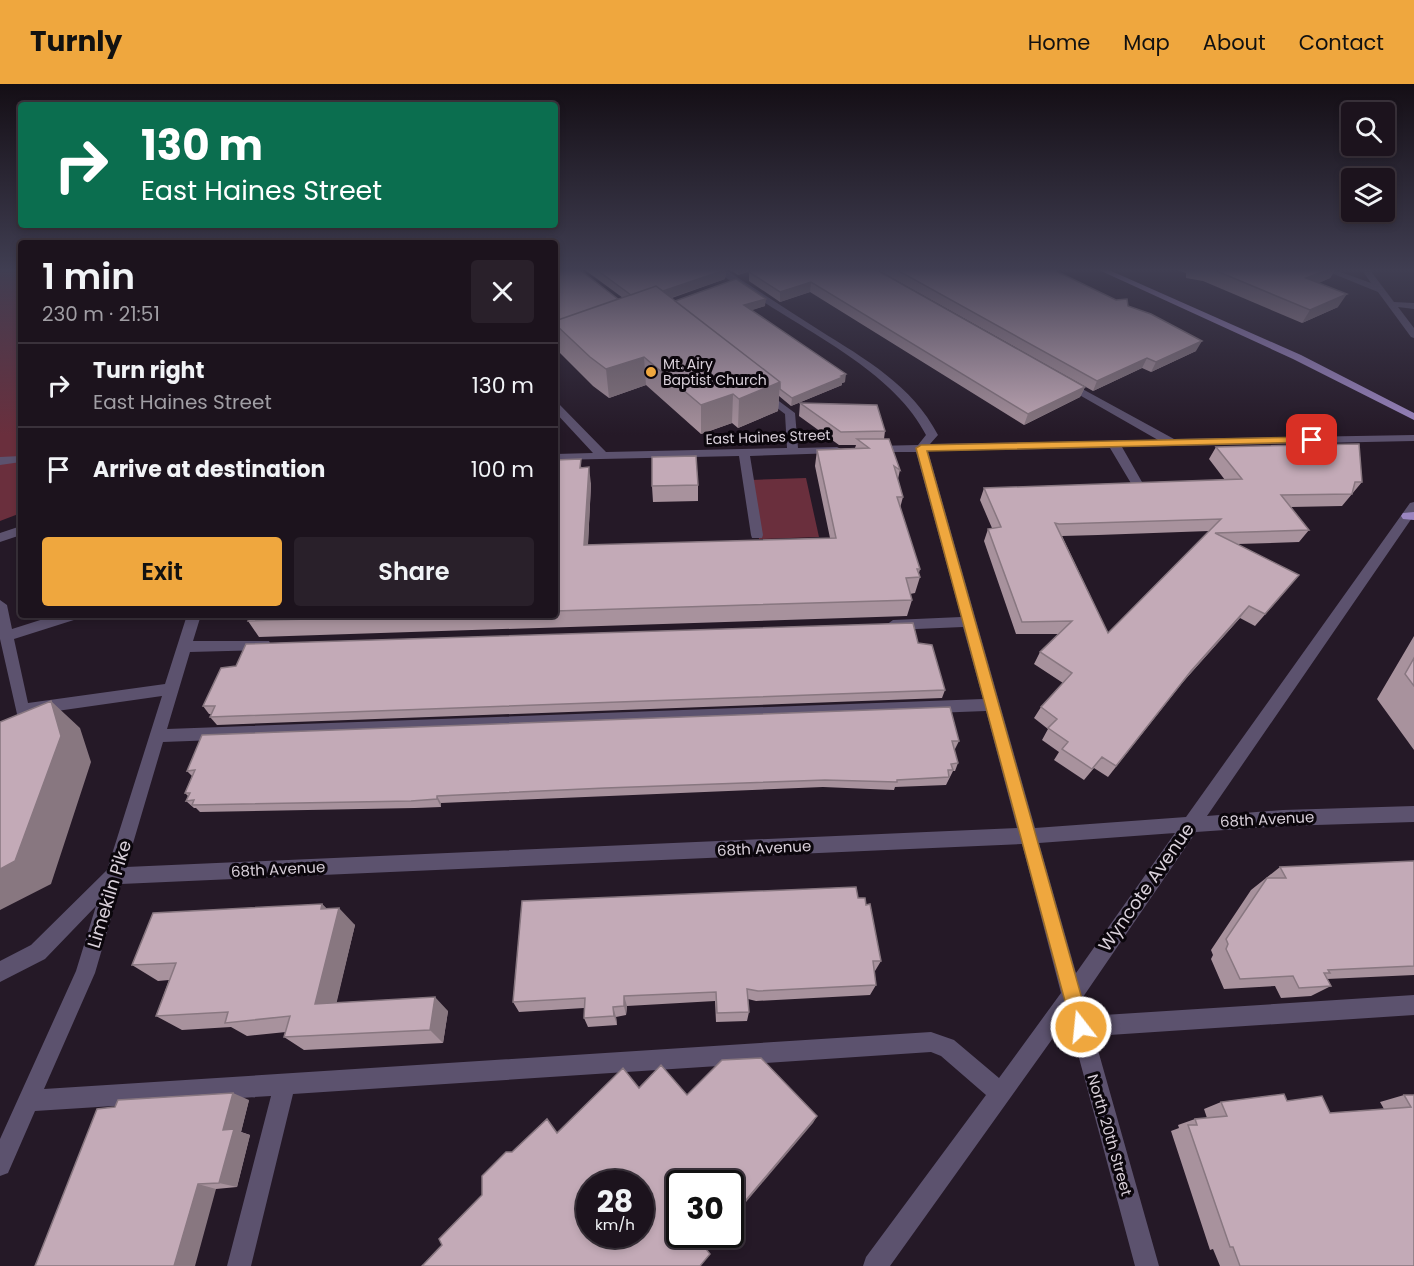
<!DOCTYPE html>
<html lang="en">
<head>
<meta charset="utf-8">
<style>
	body { margin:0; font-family:Poppins,sans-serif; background:#29202a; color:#f1f3f6; height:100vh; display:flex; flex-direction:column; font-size:22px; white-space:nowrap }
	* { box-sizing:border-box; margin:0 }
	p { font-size:20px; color:#a09ea4 }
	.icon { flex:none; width:33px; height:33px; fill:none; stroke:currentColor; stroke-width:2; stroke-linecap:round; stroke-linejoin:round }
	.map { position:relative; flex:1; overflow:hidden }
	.sheet { position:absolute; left:18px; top:156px; width:540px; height:378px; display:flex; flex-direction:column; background:#1c131d; border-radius:6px; box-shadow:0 3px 9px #0003,0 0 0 2px #3a323b }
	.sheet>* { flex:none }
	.top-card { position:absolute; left:18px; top:18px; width:540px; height:126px; border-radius:6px; box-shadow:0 3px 9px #0003,0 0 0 2px #3a323b; background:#0b6e4f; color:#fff; overflow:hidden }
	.controls { position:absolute; left:1341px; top:18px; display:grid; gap:12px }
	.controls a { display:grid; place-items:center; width:54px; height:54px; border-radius:6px; background:#1c131d; box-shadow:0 3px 9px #0003,0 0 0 2px #3a323b; font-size:30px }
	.speed { position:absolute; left:576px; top:1086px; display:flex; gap:12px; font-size:30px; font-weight:700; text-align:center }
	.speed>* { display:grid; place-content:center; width:78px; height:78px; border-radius:50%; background:#1c131d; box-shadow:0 3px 9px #0003,0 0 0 2px #3a323b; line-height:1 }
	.speed small { font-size:15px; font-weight:400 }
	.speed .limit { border:3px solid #111; border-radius:9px; background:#fff; color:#111 }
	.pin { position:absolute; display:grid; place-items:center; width:51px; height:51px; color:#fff; margin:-26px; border-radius:12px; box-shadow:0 3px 9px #0006 }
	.me { position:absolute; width:66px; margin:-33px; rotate:344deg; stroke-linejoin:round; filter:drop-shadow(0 0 4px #0008) }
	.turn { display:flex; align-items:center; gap:21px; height:126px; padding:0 24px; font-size:27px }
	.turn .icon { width:78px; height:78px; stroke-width:2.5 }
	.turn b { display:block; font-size:42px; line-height:51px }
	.round { display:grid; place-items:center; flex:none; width:63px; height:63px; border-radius:6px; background:#29202a }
	.summary { display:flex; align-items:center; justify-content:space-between; height:102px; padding:0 24px }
	h1 { font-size:36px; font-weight:600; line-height:45px }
	.cta { display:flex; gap:12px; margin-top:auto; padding:12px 24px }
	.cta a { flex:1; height:69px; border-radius:6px; background:#efa73e; color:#111; font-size:24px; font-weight:600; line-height:69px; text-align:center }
	.cta a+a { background:#29202a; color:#f1f3f6 }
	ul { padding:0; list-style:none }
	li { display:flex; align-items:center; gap:18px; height:84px; padding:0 24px; border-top:2px solid #3a323b }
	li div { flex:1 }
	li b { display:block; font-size:22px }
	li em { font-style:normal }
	header { display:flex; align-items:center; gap:36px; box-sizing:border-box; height:84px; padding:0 30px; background:#efa73e; color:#111 }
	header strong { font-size:28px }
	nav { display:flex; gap:33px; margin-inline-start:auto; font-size:21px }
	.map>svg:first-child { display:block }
	.green { fill:#6a2f3d }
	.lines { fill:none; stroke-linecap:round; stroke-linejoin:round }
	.minor { fill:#5c526e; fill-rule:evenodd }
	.major { fill:#9b85c0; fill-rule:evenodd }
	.wall { fill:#a8929d; fill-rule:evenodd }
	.shaded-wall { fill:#887780 }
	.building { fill:#c3aab7; stroke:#887780; stroke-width:1.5; fill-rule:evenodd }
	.route { fill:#efa73e; stroke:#9b6d28; stroke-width:1.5 }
	.poi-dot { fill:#efa73e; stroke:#0b060c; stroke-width:2 }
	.labels { text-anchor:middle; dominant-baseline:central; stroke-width:6; stroke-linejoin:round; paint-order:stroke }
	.far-poi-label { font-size:14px; fill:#d9d0da; stroke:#0b060c; text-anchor:start }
	.far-street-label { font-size:14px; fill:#d9d0da; stroke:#0b060c }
	.street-label { font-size:15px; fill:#d9d0da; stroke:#0b060c }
	.near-street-label { font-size:18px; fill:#d9d0da; stroke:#0b060c }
</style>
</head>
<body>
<header>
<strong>Turnly</strong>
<nav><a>Home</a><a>Map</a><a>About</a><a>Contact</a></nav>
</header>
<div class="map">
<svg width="1414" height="1182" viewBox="0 0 1414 1182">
	<rect width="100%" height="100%" fill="#251927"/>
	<!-- green -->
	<path class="green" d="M0 186H21V429L0 437Z
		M806 394 819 453 759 455 751 396Z"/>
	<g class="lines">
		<!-- minor -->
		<path class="minor" d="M717 186H726C757 206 788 226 819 246 865 275 912 301 938 351L930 360 1158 356 1062 301 1061 299 1066 296 1174 355 1414 351V357L1122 363 1142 398 1136 402 1132 401 1110 364 928 367 1035 744 1186 733 1410 419 1414 418V431L1207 732 1283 726 1414 722V738L1283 742 1196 748 1083 913 1088 932 1414 911V931L1094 952 1159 1182H1135L1068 933 890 1182H863L866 1173 986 1011 941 972 931 968 293 1010 251 1182H227L271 1012 35 1027 8 1089 0 1092V1055L76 887 96 822 45 875 0 898V877L31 861 107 786 162 612 22 632 17 630 0 555V516L7 521 12 545 56 531H79L77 535 14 555 28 619 165 600 187 531H201L193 557H269L271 561 269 565 264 566 190 568 167 645 983 615 963 543 893 546 886 541 893 536 961 533 916 368H873L867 365 873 362 918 361 926 351C896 291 814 251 759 215 745 206 728 197 717 186ZM986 627 1017 744 126 783 163 658ZM1175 749 1076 889 1039 759ZM1022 760 1061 909 999 994 954 956 931 948 44 1005 95 889 121 800Z
			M1324 186H1335L1371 199 1362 186H1370L1394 218 1414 219V225L1398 223 1414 244V254L1411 253 1378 208Z
			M764 306 795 329 798 364 837 363 843 366 837 369 750 372 763 451 762 454H752L751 451 739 372 555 376V370L593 369 555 328V319L559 320 606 368 787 364 785 330 760 311V307Z
			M21 372V378L0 381V373Z
			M21 442V451L0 458V449Z"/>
		<!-- major -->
		<path class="major" d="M1099 186H1109L1301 271 1414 329V336L1293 275Z
			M1414 428V436L1403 435 1401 432 1403 429Z"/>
	</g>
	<!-- wall -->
	<path class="wall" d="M555 186 618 215 623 214 585 186H726L725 195 672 214 675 217 765 222 751 226 845 298 842 299V301L791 322 779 312 778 327 738 344 732 339 701 350 646 301 609 314 593 302 557 266 555 256Z
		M730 186H753L738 191Z
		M877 186 1085 303 1080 313 1024 341 810 208 780 218 749 197V188Z
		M878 186H1054L1128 222 1196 267 1151 288 1142 284 1093 307Z
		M1177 186H1335L1330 194 1318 199 1338 223 1302 239 1203 197 1186 194V189Z
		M800 319 885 347 884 355 900 386 898 395 903 413 900 424 920 485 919 489 920 493 915 509 910 510 912 516 907 532 259 553 248 537 250 532H245V531H555V376L582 383 591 400 588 461 830 454 815 382 817 366 855 364 856 361H839L799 332Z
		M1216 363 1362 398 1342 422 1291 423 1309 446 1299 458 1238 460 1289 503 1255 542 1240 534 1182 599 1108 693 1094 684 1084 696 1054 676 1059 668 1042 656 1048 645 1034 634 1041 623 1063 599 1034 580 1040 568 1059 550H1016L984 457 988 445 992 444 980 416 984 404 1225 396 1209 375ZM1209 447 1108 549 1062 452 1098 451Z
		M698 401V417L653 418 652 402Z
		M1414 552V666L1377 615Z
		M918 559 945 606 942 614 217 641 210 633 212 630H209L203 622Z
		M959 657 955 665H954L958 679 955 687H953L946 701 895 703 894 706 823 703 441 719V723L415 724 200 728 196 724H194L186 717 188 712 185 709 192 692 187 687Z
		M1414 777V891L1327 895 1331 902 1311 912 1281 914 1275 902 1224 905 1211 875 1213 871 1211 866 1251 806 1280 783Z
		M858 814 866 821 881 877 875 887H874L876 901 870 911 756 917 748 915 749 928 747 937 716 938 715 917 627 922 626 931 616 933 617 941 588 943 584 934V924L519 928 513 918Z
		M322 820 327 825 355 841 336 919 448 927 443 959 304 966 284 953 286 948 247 952 231 943 182 946 156 932 169 896 158 897 132 881Z
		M1404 1011H1414V1182H1220L1213 1165 1210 1166 1171 1047 1179 1044 1178 1041 1195 1035 1207 1034 1204 1025 1221 1018 1287 1017 1330 1029 1384 1025 1380 1018Z
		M249 1016 241 1048 250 1051 237 1103 216 1105 35 1182Z"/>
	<!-- shaded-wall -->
	<path class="shaded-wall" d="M726 186 725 195 638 225V216Z
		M738 186H753L738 191Z
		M1326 186H1335L1330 194 1299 208 1306 194Z
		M811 198 810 208 780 218V208Z
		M1347 210 1338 223 1302 239 1310 226Z
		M766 215 765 222 744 229V221Z
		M1202 257 1196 267 1151 288 1156 278Z
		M644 273 646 301 609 314 606 285Z
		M1147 274 1142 284 1093 307 1097 297Z
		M846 290 845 298 842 299V301L791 322 792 314Z
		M780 298 778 327 738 344 739 315Z
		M1085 303 1080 313 1024 341 1028 330Z
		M733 310 732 339 701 350V321Z
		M589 383 591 400 587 478 584 461Z
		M1249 522 1240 534 1182 599 1108 693 1191 587Z
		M51 617 80 644 91 678 51 800 0 826V785Z
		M437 712 441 719V723L437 715Z
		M322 820 336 834 339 824 355 841 333 934 315 920 321 825Z
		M624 912 627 922 626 931 624 922Z
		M435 913 448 927 443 959 430 946Z
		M613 923 616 933 617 941 614 932Z
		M233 1009 249 1016 241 1048 250 1051 237 1103 219 1099 223 1046Z
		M817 1032 813 1039 730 1137V1135Z
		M198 1100 216 1105 195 1182H174Z
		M718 1150H720L706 1167V1165Z"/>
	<!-- building -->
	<path class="building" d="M555 186H580L618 215 555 237Z
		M597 186H725L663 207 656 202 631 211Z
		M754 186H877L1085 303 1028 330 811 198 780 208 749 188Z
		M897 186H1054L1116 216 1127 215 1128 222 1151 230 1202 257 1156 278 1147 274 1097 297Z
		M1214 186H1326L1306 194 1347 210 1310 226Z
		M736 195 766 215 744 221 846 290 841 292 843 293 792 314 780 305V298L675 217Z
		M656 202 780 298 739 315 733 310 701 321 644 273 606 285 590 273 555 240V237Z
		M800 319 877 321 885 347 841 348Z
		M857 355H889L900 386 894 382 903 413H897L920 485H917L920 493 906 494 912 516 555 527V376L581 375 580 384 589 383 584 461 836 454 817 366 869 364Z
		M1359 360 1362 398H1355L1352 410 1281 411 1309 446 1215 449 1299 491 1265 530 1249 522 1191 587 1116 682 1102 673 1092 685 1062 665 1068 658 1048 644 1057 635 1041 623 1072 589 1040 568 1072 537 1022 538 988 445 1001 443 984 404 1242 395 1216 363ZM1221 435 1108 549 1055 439 1059 440Z
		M696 372 698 401 652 402V373Z
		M251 531H429L248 537Z
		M913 539 918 559 932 561 945 606 210 633 215 622H203L221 584 236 582 246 560Z
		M1414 574V602L1405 590Z
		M51 617 61 652 15 777 0 785V638Z
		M950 623 959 657H952L958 679 951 680 953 686H948L949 693 897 696V698L825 696 605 704 437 712V715L411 717 192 721 194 716 186 717 190 709H185L195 686 187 687 202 651Z
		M1414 777V882L1328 886 1330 889H1324L1331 902 1299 904 1293 892 1240 895 1226 865 1228 860 1226 855 1267 794H1286L1280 783Z
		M856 803 858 814H865L866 821 870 820 881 877H873L876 901 758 907 747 905 749 928 717 929 716 908 624 912V922L613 923 614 932 584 934 585 914 513 918 522 817Z
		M322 820 321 825 339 824 315 920 435 913 430 946 284 953 290 932 225 939 228 928 156 932 176 879 132 881 153 829Z
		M761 974 817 1032 730 1135V1100H680V1150H718L706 1165 710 1170 700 1182H422L442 1161 439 1155 482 1111V1092L506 1068H512L547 1035 557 1049 623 984 639 1004 661 981 687 1011 722 976ZM590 1100H640V1150H590Z
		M233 1009 223 1046 234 1045 219 1099 198 1100 174 1182H35L97 1025 115 1023 118 1016Z
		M1284 1010 1287 1017 1322 1012 1330 1029 1411 1023 1404 1011H1414V1182H1240L1233 1163H1230L1188 1041H1197L1195 1035 1227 1032 1221 1018Z"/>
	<!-- sky -->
	<linearGradient id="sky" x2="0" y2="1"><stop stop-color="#140e15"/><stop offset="0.53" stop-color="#403e52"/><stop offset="1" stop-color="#403e52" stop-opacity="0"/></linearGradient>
	<rect width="1414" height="351" fill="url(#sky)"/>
	<!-- route -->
	<path class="route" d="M1312 353 1317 356 1316 358 927 367 1090 943 1088 950 1081 953 1074 950 1072 943 916 364 921 361Z"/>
	<!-- markers -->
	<circle class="poi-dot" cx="651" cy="288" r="6"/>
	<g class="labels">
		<!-- far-poi labels -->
		<g class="far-poi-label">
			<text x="663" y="280">Mt. Airy<tspan x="663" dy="16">Baptist Church</tspan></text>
		</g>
		<!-- far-street labels -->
		<g class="far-street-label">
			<text transform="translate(768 353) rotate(-2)">East Haines Street</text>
		</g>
		<!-- street labels -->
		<g class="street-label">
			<text transform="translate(1267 735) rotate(-3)">68th Avenue</text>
			<text transform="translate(764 764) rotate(-3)">68th Avenue</text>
			<text transform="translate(278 785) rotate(-3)">68th Avenue</text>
			<text transform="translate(1110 1051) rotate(74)">North 20th Street</text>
		</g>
		<!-- near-street labels -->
		<g class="near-street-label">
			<text transform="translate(1146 803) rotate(-55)">Wyncote Avenue</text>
			<text transform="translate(109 810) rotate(-73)">Limekiln Pike</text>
		</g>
	</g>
</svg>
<div class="controls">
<a><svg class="icon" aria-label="search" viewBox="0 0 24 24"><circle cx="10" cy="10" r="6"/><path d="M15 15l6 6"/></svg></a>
<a><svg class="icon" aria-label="layers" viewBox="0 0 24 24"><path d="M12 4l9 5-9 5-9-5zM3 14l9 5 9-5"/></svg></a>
</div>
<div class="speed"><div>28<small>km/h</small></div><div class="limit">30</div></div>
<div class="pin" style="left:1312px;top:356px;background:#d93025"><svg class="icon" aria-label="arrive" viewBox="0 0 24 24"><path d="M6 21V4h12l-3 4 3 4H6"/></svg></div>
<svg class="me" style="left:1081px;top:943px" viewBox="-20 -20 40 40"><circle r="17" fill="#efa73e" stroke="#fff" stroke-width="3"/><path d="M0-11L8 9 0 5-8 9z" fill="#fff"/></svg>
<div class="top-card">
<div class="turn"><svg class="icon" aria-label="right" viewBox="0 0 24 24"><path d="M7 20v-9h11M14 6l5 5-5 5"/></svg><div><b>130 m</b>East Haines Street</div></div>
</div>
<section class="sheet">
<div class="summary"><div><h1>1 min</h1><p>230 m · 21:51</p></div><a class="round"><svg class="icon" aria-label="close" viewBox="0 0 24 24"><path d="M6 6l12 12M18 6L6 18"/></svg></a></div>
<ul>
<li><svg class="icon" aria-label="right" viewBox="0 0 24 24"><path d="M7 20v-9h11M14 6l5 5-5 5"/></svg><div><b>Turn right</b><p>East Haines Street</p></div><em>130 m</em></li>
<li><svg class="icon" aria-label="arrive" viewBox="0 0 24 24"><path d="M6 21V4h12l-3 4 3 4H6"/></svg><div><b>Arrive at destination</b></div><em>100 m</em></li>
</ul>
<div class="cta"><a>Exit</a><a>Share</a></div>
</section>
</div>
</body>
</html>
